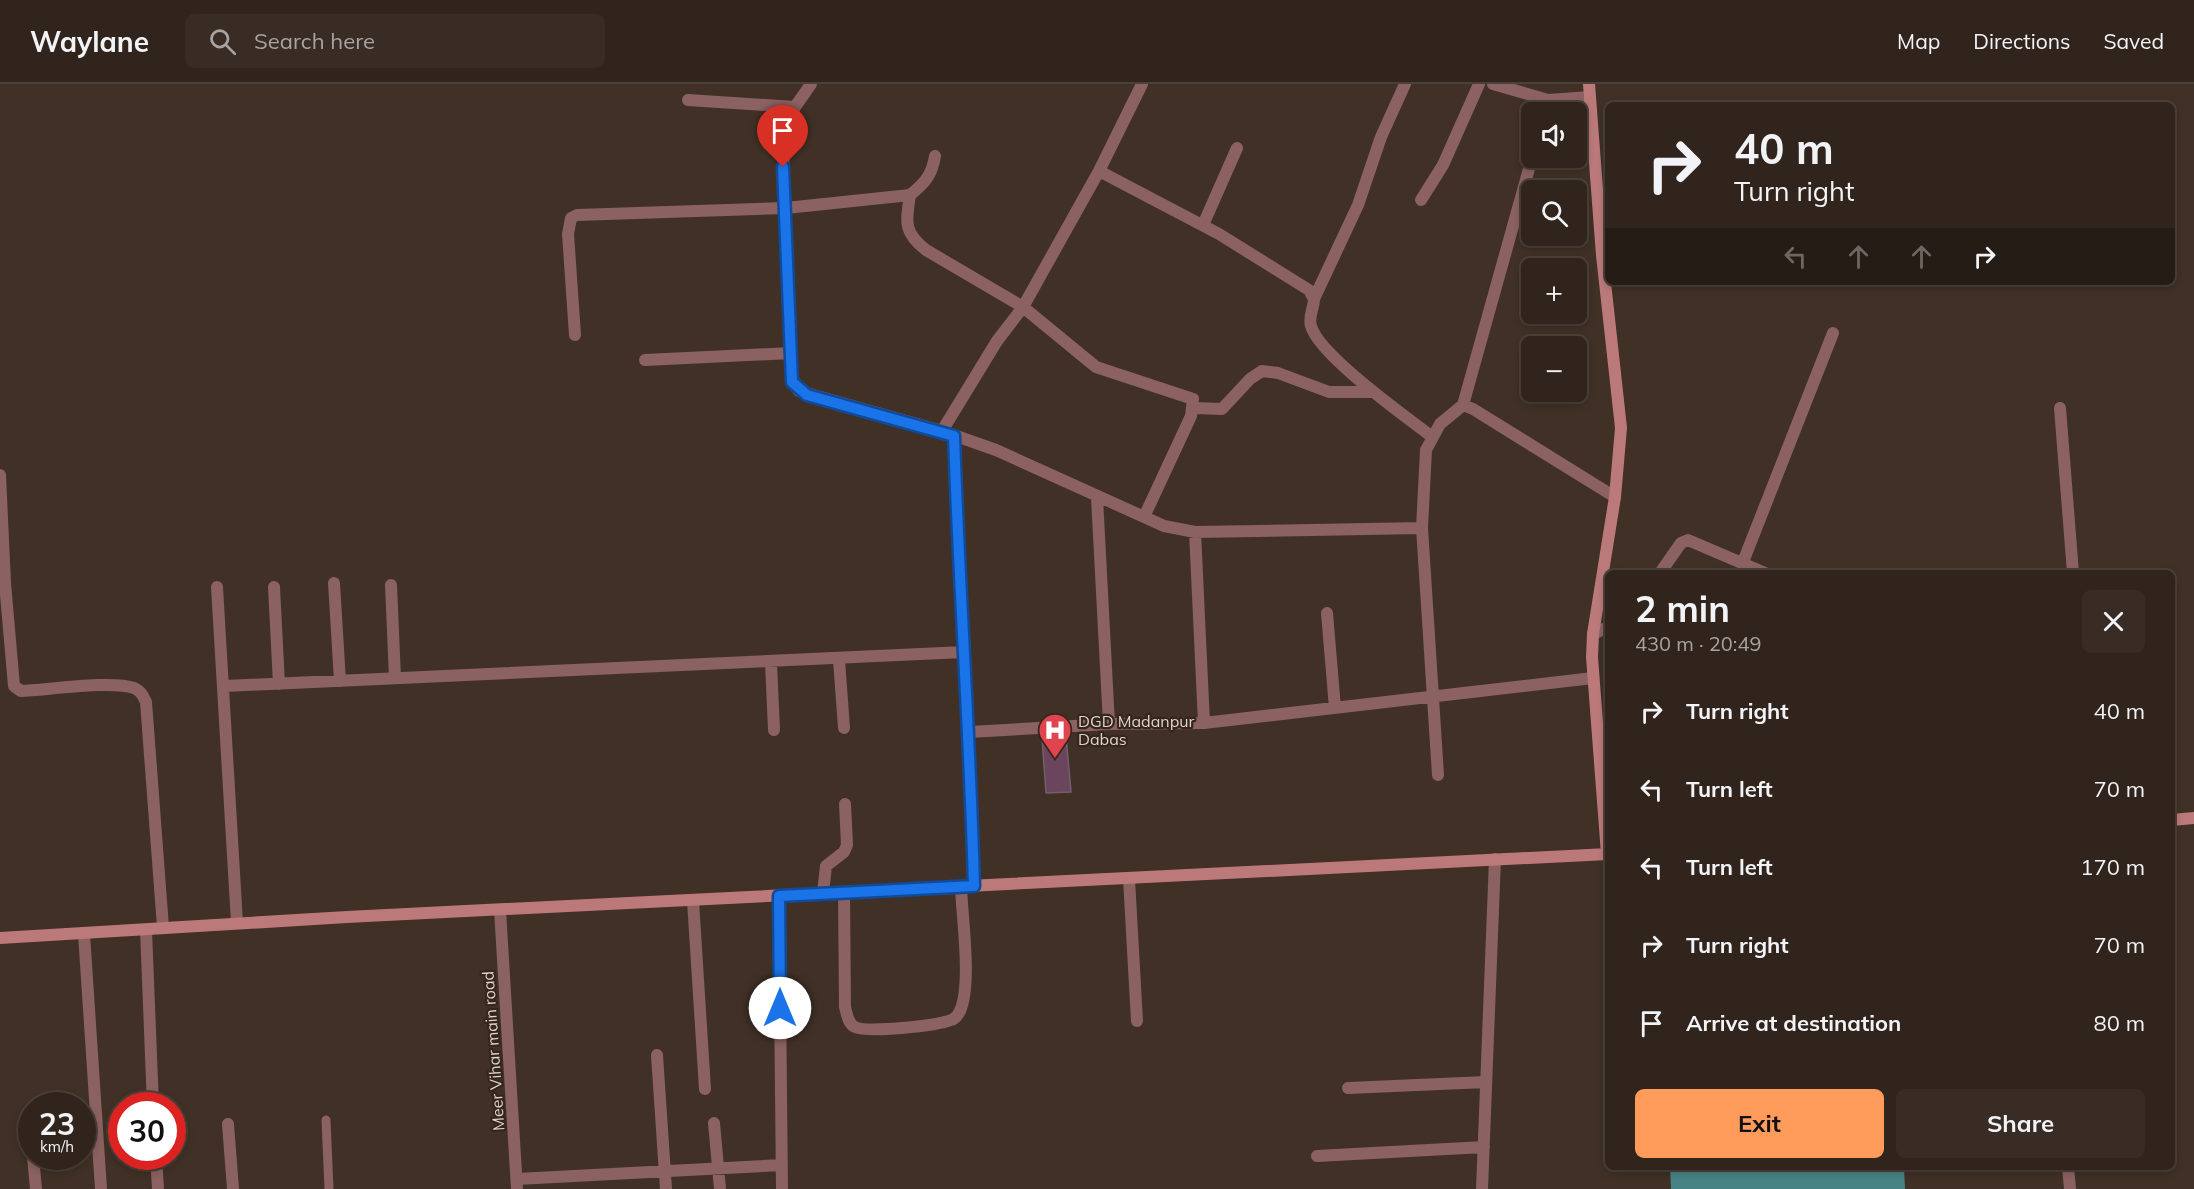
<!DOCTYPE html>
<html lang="en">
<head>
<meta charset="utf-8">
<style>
	body { margin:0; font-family:Mulish,sans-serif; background:#382c25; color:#f1f3f6; height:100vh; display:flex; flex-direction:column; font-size:22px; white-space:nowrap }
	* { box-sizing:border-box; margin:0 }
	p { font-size:20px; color:#a8a4a3 }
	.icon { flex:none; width:33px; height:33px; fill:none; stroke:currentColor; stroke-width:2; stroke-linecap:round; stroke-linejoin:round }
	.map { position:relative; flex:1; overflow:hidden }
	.details { position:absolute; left:1605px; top:486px; width:570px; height:600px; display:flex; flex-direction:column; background:#30241c; border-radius:9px; box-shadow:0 3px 9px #0003,0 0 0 2px #4b413b }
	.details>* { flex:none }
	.top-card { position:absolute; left:1605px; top:18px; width:570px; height:183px; border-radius:9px; box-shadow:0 3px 9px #0003,0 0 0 2px #4b413b; background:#30241c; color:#f1f3f6; overflow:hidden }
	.tools { position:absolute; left:1521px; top:18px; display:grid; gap:12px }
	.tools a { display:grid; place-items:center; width:66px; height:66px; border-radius:9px; background:#30241c; box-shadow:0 3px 9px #0003,0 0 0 2px #4b413b; font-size:30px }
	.speed { position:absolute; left:18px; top:1008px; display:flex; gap:12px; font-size:30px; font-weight:700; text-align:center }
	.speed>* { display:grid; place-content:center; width:78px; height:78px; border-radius:50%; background:#30241c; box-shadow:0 3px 9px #0003,0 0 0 2px #4b413b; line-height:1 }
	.speed small { font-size:15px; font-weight:400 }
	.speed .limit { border:9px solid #d22; background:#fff; color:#111 }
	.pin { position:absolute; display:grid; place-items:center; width:51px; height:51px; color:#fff; margin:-62px -26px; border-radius:50% 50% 50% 0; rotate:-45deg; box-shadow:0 0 6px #0007 }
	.pin .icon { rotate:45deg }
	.me { position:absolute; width:66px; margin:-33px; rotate:0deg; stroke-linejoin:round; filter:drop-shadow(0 0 4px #0008) }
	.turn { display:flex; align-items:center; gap:21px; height:126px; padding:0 30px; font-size:27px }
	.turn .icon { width:78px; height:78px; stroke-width:2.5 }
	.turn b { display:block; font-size:42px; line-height:51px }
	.lanes { display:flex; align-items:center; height:57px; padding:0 30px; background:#0003; justify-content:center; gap:30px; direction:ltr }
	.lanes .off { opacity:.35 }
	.round { display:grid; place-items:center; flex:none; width:63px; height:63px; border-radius:9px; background:#382c25 }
	.overview { display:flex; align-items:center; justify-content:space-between; height:102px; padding:0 30px }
	h1 { font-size:36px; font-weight:700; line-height:45px }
	.button { display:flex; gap:12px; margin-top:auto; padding:12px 30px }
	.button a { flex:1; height:69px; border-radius:9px; background:#ff9b5b; color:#111; font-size:24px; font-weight:700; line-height:69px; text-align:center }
	.button a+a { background:#382c25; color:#f1f3f6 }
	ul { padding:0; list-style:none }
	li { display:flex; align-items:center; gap:18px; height:78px; padding:0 30px }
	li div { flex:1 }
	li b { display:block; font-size:22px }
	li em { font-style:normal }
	header { display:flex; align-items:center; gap:36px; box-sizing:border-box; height:84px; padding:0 30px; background:#30241c; border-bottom:2px solid #4b413b }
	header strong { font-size:28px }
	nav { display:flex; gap:33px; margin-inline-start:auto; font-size:21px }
	.search { width:420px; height:54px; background:#382c25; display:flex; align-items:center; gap:15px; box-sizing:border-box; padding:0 21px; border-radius:9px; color:#a8a4a3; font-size:22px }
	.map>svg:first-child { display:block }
	.water { fill:#478284 }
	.building { fill:#6a455d; stroke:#73606c; stroke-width:1.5 }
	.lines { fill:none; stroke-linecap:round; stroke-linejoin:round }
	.lane { stroke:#8b6161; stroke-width:9 }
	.street { stroke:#8b6161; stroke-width:12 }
	.secondary { stroke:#bb797a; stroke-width:12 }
	.route-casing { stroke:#114b97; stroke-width:15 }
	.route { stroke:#1a73e8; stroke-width:10 }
	.labels { text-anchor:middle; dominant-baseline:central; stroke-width:4.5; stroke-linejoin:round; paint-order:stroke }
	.poi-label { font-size:16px; fill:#ded4cd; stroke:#35261b; text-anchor:start }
	.street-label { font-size:16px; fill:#ded4cd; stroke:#35261b }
</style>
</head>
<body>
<header>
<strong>Waylane</strong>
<div class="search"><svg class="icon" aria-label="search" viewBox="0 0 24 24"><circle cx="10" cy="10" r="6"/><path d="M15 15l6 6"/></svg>Search here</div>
<nav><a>Map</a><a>Directions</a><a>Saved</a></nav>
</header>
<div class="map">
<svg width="2194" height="1105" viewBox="0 0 2194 1105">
	<rect width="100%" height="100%" fill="#403025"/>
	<!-- water -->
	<path class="water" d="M1670 1083H1904L1905 1105H1671Z"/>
	<!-- building -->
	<path class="building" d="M1066 652 1071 708 1046 709 1042 654Z"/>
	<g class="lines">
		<!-- lane -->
		<path class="lane" d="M326 1036 329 1105"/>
		<!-- street -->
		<path class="street" d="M811 0 795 23 786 48 783 83 791 287 792 298 799 307 942 347 996 366 1164 442 1195 448 1422 444
			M1493 0 1548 16
			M688 16 795 23
			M1545 28 1548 16 1590 13
			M1099 87 1219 150 1309 206 1314 215C1314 224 1308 233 1311 242 1319 271 1405 332 1431 352
			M910 111C906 138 903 148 926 166L1023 223 1096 283 1193 315 1191 332 1144 433
			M1421 116 1443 81 1479 0
			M1203 141 1237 64
			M1314 215 1358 121 1381 53 1405 0
			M575 251 568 150 571 134 577 131 786 124 910 111C925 99 932 91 935 72
			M645 276 791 269
			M1463 321 1532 74
			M1193 324 1222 325 1250 295 1262 287 1278 289 1329 308H1373
			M2060 324 2073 489
			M942 347 997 257 1023 223 1099 87 1142 0
			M954 352C960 502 970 652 974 802
			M0 391 5 499 14 602 21 607C47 606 112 596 134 604 141 607 143 612 146 618L163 843
			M1097 414 1109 640
			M1195 448 1204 639
			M1743 478 1833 249
			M1660 489 1681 459 1688 456 1765 489
			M334 499 340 597
			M391 501 395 594
			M217 503 237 839
			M274 503 279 600
			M1327 529 1335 624
			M1593 550 1608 543
			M839 576 844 644
			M771 579 774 646
			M225 602 964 568
			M970 648 1109 640 1204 639 1593 594
			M1438 691 1422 444 1426 366 1440 340 1463 321 1473 325 1615 413
			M1129 795 1137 937
			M844 808 845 923C847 930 848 940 855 943 867 949 936 942 951 936 955 935 958 931 960 927 972 900 962 834 961 803
			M823 809 826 782 844 768 847 761 845 720
			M779 812 782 1105
			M693 817 705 1005
			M500 826 517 1105
			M146 846 153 1022
			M84 850 101 1105
			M657 971 666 1105
			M1348 1004 1486 998
			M714 1039 720 1105
			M228 1040 233 1105
			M33 1072 36 1105
			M156 1072 158 1105
			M1317 1072 1484 1063
			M2068 1083 2070 1105
			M517 1095 781 1081
			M1482 1105 1495 775"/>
		<!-- secondary -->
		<path class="secondary" d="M1589 0 1602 171 1621 344 1615 413 1593 550 1592 573 1607 770
			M2172 736 2194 734
			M0 854 347 833 1608 770"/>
	</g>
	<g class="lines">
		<defs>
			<path id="route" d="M780 924 779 812 974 802C970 652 959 502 954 352L807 311 792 298 783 83"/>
		</defs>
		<!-- route casing -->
		<use href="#route" class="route-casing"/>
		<!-- route -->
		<use href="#route" class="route"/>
	</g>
	<!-- icons -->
	<defs>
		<symbol id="hospital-pin" viewBox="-11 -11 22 30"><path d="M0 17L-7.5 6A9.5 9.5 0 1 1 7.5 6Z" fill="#e0444e" stroke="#35261b"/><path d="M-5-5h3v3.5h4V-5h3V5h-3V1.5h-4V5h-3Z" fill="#fff"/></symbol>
	</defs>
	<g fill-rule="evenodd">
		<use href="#hospital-pin" x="1036" y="627" width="38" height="52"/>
	</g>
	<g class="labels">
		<!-- poi labels -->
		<g class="poi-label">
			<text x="1078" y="637">DGD Madanpur<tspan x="1078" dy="18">Dabas</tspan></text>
		</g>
		<!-- street labels -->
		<g class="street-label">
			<text transform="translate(493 967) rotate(-94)">Meer Vihar main road</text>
		</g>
	</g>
</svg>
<div class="tools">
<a><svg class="icon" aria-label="sound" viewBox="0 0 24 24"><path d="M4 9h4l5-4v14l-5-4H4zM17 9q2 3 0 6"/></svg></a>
<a><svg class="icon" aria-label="search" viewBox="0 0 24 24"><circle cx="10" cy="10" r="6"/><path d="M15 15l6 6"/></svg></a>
<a>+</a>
<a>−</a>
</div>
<div class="speed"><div>23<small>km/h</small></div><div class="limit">30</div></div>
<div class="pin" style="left:783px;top:83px;background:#d93025"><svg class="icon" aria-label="arrive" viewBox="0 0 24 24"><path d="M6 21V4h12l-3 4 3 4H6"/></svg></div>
<svg class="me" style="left:780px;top:924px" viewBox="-20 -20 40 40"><circle r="19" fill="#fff"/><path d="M0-13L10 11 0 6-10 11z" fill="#1a73e8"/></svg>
<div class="top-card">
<div class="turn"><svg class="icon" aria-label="right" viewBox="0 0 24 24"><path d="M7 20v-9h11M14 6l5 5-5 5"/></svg><div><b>40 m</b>Turn right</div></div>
<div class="lanes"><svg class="icon off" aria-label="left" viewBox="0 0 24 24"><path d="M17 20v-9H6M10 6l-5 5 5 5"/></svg><svg class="icon off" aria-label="ahead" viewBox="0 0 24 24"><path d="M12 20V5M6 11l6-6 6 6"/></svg><svg class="icon off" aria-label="ahead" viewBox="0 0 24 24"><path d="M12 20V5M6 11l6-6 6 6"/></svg><svg class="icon" aria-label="right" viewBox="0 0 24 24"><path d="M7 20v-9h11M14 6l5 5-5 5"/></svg></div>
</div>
<section class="details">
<div class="overview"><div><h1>2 min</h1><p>430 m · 20:49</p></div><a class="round"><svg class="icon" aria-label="close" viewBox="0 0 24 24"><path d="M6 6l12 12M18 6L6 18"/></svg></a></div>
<ul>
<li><svg class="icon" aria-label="right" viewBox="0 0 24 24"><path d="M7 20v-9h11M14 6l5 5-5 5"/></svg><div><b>Turn right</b></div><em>40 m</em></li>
<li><svg class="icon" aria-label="left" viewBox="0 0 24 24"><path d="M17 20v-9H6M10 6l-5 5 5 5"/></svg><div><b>Turn left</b></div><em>70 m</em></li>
<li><svg class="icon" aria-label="left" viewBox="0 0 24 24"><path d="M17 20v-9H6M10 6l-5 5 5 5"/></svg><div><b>Turn left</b></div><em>170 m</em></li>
<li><svg class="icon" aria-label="right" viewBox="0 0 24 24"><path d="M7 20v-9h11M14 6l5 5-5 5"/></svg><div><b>Turn right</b></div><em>70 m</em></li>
<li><svg class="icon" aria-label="arrive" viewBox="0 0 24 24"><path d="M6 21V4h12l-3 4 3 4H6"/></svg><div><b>Arrive at destination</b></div><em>80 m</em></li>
</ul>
<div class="button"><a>Exit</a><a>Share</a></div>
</section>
</div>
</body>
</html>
